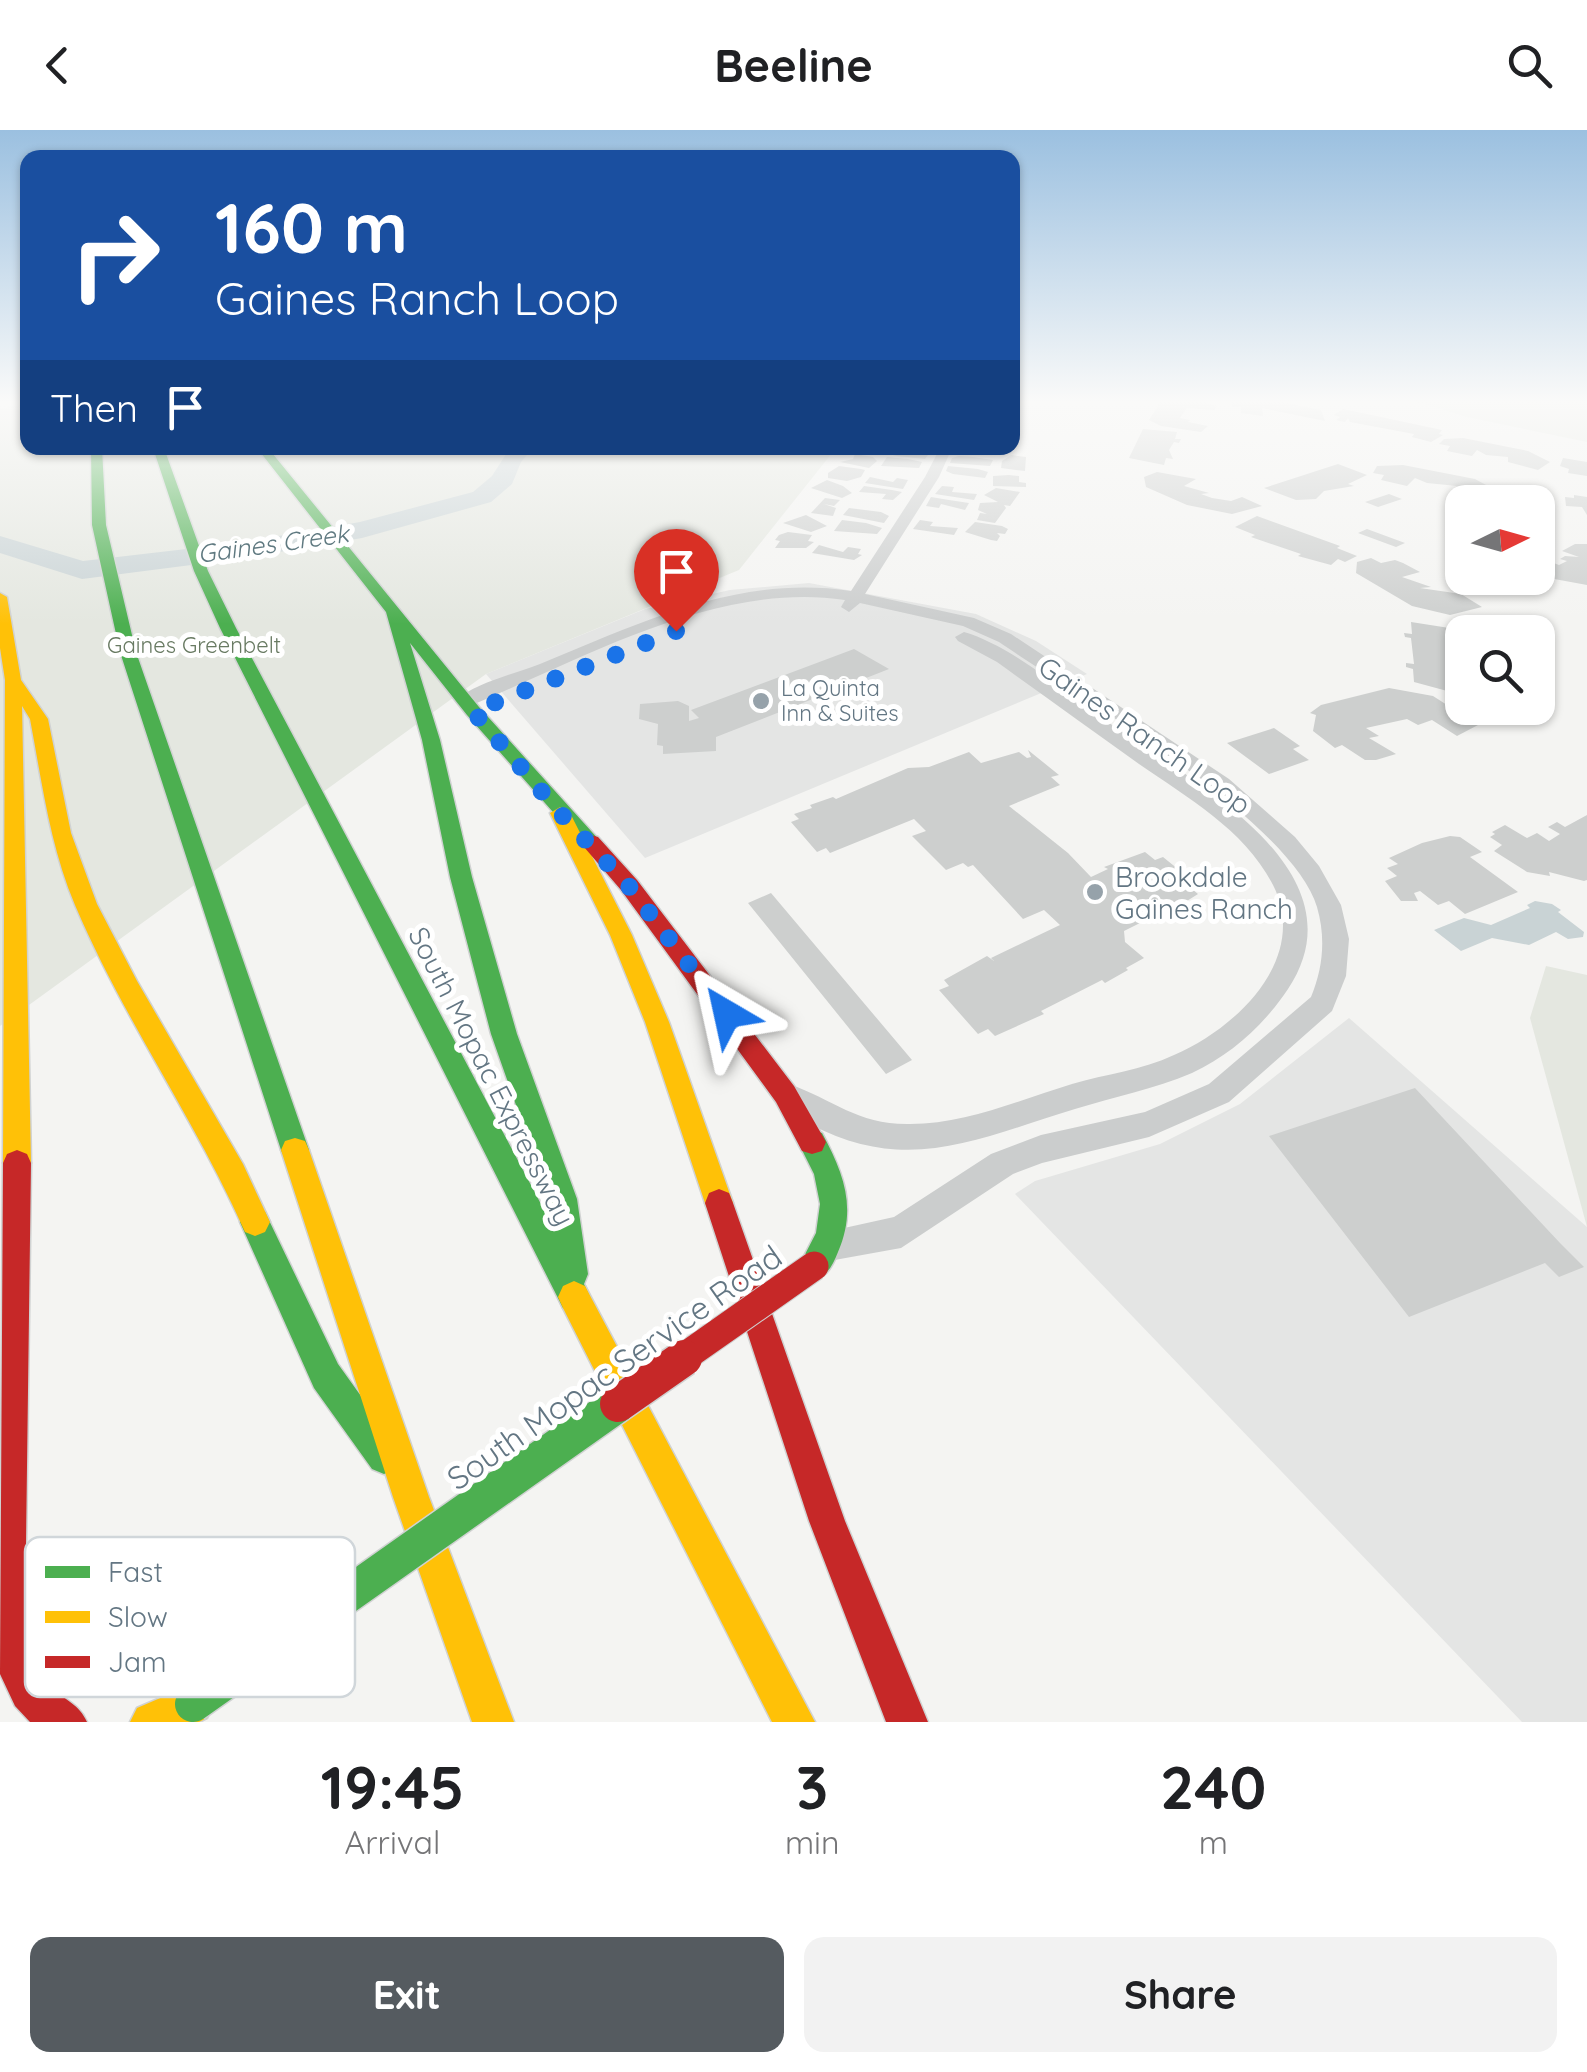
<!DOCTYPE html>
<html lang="en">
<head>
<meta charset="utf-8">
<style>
	body { margin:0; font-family:Quicksand,sans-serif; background:#f2f2f2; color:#202124; height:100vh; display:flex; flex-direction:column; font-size:38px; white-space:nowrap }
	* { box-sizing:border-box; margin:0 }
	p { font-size:32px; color:#757577 }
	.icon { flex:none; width:55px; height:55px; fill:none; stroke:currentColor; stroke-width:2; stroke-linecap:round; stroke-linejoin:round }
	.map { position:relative; height:1592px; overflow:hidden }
	.drawer { display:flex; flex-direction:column; background:#fff; flex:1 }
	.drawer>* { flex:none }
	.banner { position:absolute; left:20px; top:20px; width:1000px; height:305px; border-radius:20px; box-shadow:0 2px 8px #0004; background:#1a4fa0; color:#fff; overflow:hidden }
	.needle { width:65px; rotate:85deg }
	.buttons { position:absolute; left:1445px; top:355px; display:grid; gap:20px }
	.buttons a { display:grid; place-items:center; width:110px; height:110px; border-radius:20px; background:#fff; box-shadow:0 2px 8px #0004; font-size:50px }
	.pin { position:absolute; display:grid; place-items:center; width:85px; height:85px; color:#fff; margin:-102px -42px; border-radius:50% 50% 50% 0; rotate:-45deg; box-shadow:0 0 10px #0007 }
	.pin .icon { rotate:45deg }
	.me { position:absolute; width:110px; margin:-55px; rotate:324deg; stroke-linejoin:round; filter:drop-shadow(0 0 8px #0008) }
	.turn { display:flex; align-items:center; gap:35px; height:210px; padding:0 30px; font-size:45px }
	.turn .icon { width:130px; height:130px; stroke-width:2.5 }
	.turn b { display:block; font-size:70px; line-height:85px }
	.then { display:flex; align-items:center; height:95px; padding:0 30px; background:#0003; gap:20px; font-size:38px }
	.eta { display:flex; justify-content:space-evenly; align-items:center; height:170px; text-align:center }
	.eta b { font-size:60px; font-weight:800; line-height:70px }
	.action { display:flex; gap:20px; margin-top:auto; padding:20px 30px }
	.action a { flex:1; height:115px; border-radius:20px; background:#555b60; color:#fff; font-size:40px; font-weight:800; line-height:115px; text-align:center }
	.action a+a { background:#f2f2f2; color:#202124 }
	header { display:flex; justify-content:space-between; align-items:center; height:130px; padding:0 30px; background:#fff; font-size:45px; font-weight:800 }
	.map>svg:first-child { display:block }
	.built { fill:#e4e5e4 }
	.green { fill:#e4e7e0 }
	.water { fill:#c9d3d5 }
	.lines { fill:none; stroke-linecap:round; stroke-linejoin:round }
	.river { fill:#c9d3d5; fill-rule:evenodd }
	.building { fill:#cdcfce }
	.fast-casing { stroke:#d0d2d2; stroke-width:3 }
	.slow-casing { stroke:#d0d2d2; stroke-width:3 }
	.jam-casing { stroke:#d0d2d2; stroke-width:3 }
	.street { fill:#cbcdcd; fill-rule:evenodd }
	.fast { fill:#4caf50; fill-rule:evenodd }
	.slow { fill:#ffc107; fill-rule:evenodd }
	.jam { fill:#c62828; fill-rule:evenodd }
	.fast-bridge-casing { stroke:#d0d2d2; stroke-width:39; stroke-linecap:butt }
	.jam-bridge-far1-casing { stroke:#d0d2d2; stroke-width:31; stroke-linecap:butt }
	.jam-bridge-casing { stroke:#d0d2d2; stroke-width:39; stroke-linecap:butt }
	.fast-bridge { stroke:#4caf50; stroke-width:36 }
	.jam-bridge-far1 { stroke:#c62828; stroke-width:29 }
	.jam-bridge { stroke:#c62828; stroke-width:36 }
	.route { stroke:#1a73e8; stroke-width:18; stroke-dasharray:0 32.4 }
	.poi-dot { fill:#96a2aa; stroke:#fff; stroke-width:4 }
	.labels { text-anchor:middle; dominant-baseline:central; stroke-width:10; stroke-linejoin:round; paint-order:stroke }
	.far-park-label { font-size:22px; fill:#687a62; stroke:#fff }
	.far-poi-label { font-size:22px; fill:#637683; stroke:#fff; text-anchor:start }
	.far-water-label { font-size:25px; font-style:italic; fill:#5f7980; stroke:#fff }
	.street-label { font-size:28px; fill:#637683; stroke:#fff }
	.poi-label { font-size:28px; fill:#637683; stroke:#fff; text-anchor:start }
	.near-street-label { font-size:32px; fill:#637683; stroke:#fff }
	.key { fill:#fff; stroke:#d0d6da; stroke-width:2.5 }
	.key-label { font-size:28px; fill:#637683 }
</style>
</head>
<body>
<header><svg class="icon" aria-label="back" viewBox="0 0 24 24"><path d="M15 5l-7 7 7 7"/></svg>Beeline<svg class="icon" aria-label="search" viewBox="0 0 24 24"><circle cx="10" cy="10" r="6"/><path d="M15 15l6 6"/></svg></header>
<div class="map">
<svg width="1587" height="1592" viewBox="0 0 1587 1592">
	<rect width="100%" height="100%" fill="#f4f4f2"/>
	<!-- built -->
	<path class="built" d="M809 453 976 484 1036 511 1087 544 645 728 486 544 645 479 730 460Z
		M1349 888 1587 1097V1592H1522L1015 1064 1035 1051 1160 1014 1240 974Z"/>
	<!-- green -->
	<path class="green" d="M1415 271H1587V312L1467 287Z
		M27 273 28 318H836L739 440 486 544 0 896V279Z
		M1546 836 1587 845V1097L1530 888Z"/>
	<!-- water -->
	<path class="water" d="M1535 771 1552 774 1561 780 1558 782 1584 802 1583 807 1568 809 1556 802 1529 815 1492 808 1461 821 1434 800 1464 788 1491 795 1530 778 1527 775Z"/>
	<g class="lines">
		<!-- river -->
		<path class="river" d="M510 318H533L521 332 512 354 491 372 362 408 238 429 82 449 0 423V406L83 431 238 413 360 392 473 362 492 346Z"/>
	</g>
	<!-- building -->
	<path class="building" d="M1161 271H1197L1217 276 1214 280 1187 278 1182 285 1180 288 1190 290 1188 292 1208 296 1201 302 1161 296 1149 290Z
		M1277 271 1321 280 1325 291 1262 278 1263 286 1241 283V277H1232L1231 272Z
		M1343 279 1442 300 1439 304 1443 305 1431 312 1412 307 1414 304 1350 292 1348 288 1345 292 1336 290 1340 287 1334 285Z
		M1143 299 1177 302 1175 309H1181L1179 313 1174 312 1169 320 1173 329 1166 328 1164 335 1129 328Z
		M1463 308 1528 321 1550 332 1538 340 1508 332V327L1486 325 1477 320 1472 326 1447 321 1450 316 1439 314 1444 309Z
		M891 318 921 321 928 325 925 329 897 326 888 324Z
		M855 324 873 327 877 331 869 338 840 332 853 329Z
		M1011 325 1026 327 1025 341 1001 338 1002 331Z
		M959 326 973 327 993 330 990 336 950 333 952 328Z
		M887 327 908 329 922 332 919 338 881 336Z
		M1563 328 1587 332V346L1568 343 1569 339 1560 336Z
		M1338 334 1367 345 1348 354 1354 356 1324 361 1316 369 1296 370 1264 358Z
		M1403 335 1475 349 1497 361 1496 372 1467 368 1469 362 1455 359 1457 356 1427 353 1415 348 1407 356 1381 350 1384 345 1373 343 1377 336Z
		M839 336 861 339 865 340 861 347 847 351 828 348V343Z
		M948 336 978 339 988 342 985 348 953 344 946 341Z
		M1157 342 1196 349 1184 356 1209 363 1201 364 1212 368 1231 371 1242 367 1262 376 1232 384 1187 375 1146 357 1144 347Z
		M1009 345 1019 346V352L1026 353V357L993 356V346Z
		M870 347 893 352 897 348 908 350 903 359 865 353Z
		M827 350 843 356 852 363 842 368 811 358Z
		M864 356 892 360 902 362 893 370 882 369 886 364 859 362Z
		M942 356 954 357 952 362 977 364 974 370 935 364Z
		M996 358 1020 362 1010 376 1004 375 1006 378 995 393 977 390 980 383 987 384 978 380 980 373 998 372 984 365Z
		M1389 364 1402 369 1378 377 1365 372Z
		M1574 365 1587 367V385L1582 377 1566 376 1565 367 1574 368Z
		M931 367 949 370 969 373 965 380 941 374 939 378 926 376Z
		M825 368 840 370 834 376 824 374 836 378 833 386 811 383Z
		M849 378 881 382 889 386 884 393 843 385Z
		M806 385 827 396 811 402 783 393Z
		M1257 386 1340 416 1337 418 1357 426 1345 432 1338 429 1331 435 1298 426 1301 424 1251 407 1255 405 1235 397Z
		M842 390 866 393 882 398 877 404 834 401Z
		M920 390 933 392 930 396 958 398 954 405 913 399Z
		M975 392 1002 396 1008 399 1005 404 997 403 1000 406 997 411 991 410 965 402Z
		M1367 399 1405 413 1396 417 1358 403Z
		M788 402 812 405 808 411 814 412 806 418H775L780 411 775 410 779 405Z
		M1575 414H1587V455L1538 446V432L1543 429 1559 435 1567 431 1560 429 1565 426 1579 427 1562 421Z
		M819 415 843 422 848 417 861 419 858 424 862 425 854 430 812 423Z
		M1371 428 1381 433 1395 430 1403 433 1420 442 1402 447 1431 457 1420 458 1461 464 1482 477 1450 485 1412 476 1356 443 1357 432Z
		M1411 492 1462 500V565L1414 552 1413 539 1406 537V533L1414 534 1411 508 1405 507 1404 503 1412 504Z
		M854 519 889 539 716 607V621L663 624V616L657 615 658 594 639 589 640 574 678 571 689 576V591L699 588 691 580Z
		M1538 543 1549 546 1550 570 1538 567Z
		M1389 558 1433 566 1458 582 1452 583 1478 595 1457 606 1432 590 1418 595 1407 589 1366 598 1379 606 1369 608 1396 624 1376 630H1365L1342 615 1335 618 1313 601 1316 585 1310 583 1321 575Z
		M1274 598 1300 616 1293 619 1309 630 1269 644 1227 613Z
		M1028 620 1059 645 1051 647 1060 655 1009 676 1068 723 1091 747 1108 739 1104 737 1145 722 1155 730 1163 727 1194 752 1187 755 1198 764 1163 786 1160 783 1124 801 1125 812 1144 828 1126 838 1128 840 1105 853 1102 850 1041 881 1044 884 995 906 988 899 978 904 939 860 949 856 944 850 987 826 994 831 991 828 1060 795 1044 780 1023 789 973 735 968 737 963 733 946 740 912 706 926 701 914 689 830 723 826 718 817 722 791 692 799 689 794 684 812 678 810 675 833 667 836 669 908 638 929 637 969 622 981 633 1019 622 1027 628 1031 627Z
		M1587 685V750L1584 751 1549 742 1550 746 1527 742 1494 721 1502 715 1490 707 1495 704 1492 702 1505 695 1527 708 1537 703 1549 711 1560 704 1548 697 1557 692 1565 697Z
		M1450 706 1460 707 1482 722 1470 727 1518 762 1465 784 1449 771 1438 775 1420 761 1414 763 1418 771H1401L1385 751 1397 746 1387 738 1398 734 1389 728 1422 713Z
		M771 763 912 930 886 944 748 773Z
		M1415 958 1560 1113 1584 1137 1559 1147 1545 1133 1409 1187 1269 1006Z"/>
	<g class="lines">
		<defs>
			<path id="fast" d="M91 318H102L106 395 136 522 309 1020 305 1029 295 1032 285 1029 281 1020 120 522 92 395Z
				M153 318H164L208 441 236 498 551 1093 549 1069 491 904 450 747 422 610 386 482 257 318H268L479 577 601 712 598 717H584L467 585 410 513 440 610 472 747 517 904 577 1069 588 1144 584 1154 590 1167 585 1178 574 1183 563 1178 220 498 194 441Z
				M812 1000 822 1003C844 1044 857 1078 838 1122 833 1135 827 1146 814 1151L803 1147 799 1136 816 1103 820 1074 814 1044 798 1012 802 1003Z
				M255 1078 265 1082 338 1234 396 1315 401 1327 396 1339 384 1344 372 1339 314 1258 240 1092 245 1082Z"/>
			<path id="slow" d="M0 463 7 467 21 550 48 589 71 703 97 774 137 851 243 1034 270 1092 265 1102 255 1106 245 1102C195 989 123 888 75 775 50 716 42 652 30 589L22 576 31 1033 27 1042 17 1046 7 1042 3 1033 5 550 0 518Z
				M560 677 570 683 632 805 669 892 733 1073 729 1083 719 1087 709 1083 705 1073 645 892 610 805 550 683Z
				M295 1008 305 1011 309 1020 429 1367 514 1592H472L393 1367 281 1020 285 1011Z
				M574 1151 585 1156 815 1592H772L563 1178 558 1167 563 1156Z
				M193 1554 207 1560 213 1574 207 1588 199 1592H130L137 1578Z"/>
			<path id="jam" d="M591 705 598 707 637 750 794 956 826 1012 822 1021 812 1024 802 1021 776 972 621 760 584 717 581 712 584 707Z
				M17 1020 27 1024 31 1033 25 1489C30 1514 34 1539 52 1558 66 1571 79 1574 87 1592H30L15 1576 0 1544 3 1033 7 1024Z
				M719 1059 729 1063 733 1073 845 1391 928 1592H886L809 1391 705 1073 709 1063Z"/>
		</defs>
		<!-- fast casing -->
		<use href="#fast" class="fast-casing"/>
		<!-- slow casing -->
		<use href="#slow" class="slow-casing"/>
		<!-- jam casing -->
		<use href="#jam" class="jam-casing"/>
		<!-- street -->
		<path class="street" d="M940 318H952L939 347 865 464 974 488 1011 504 1229 649 1295 707 1319 736 1341 775 1349 809 1346 846 1332 881 1229 972 1149 1007 1042 1033 1013 1044 901 1118 829 1131 817 1126 812 1115 817 1104 894 1087 991 1024 1041 1005 1145 982 1209 954 1311 867C1323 838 1326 808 1317 777 1291 691 1076 565 999 512L963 496 860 473 849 482 841 477 845 470C718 451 587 527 472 575H458L455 571C475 553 514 544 540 534 641 493 739 444 851 461L925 347Z
			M964 502C1015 517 1073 569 1118 599 1196 653 1365 743 1288 859 1263 896 1232 924 1192 943 1154 959 1114 967 1075 979 979 1008 908 1046 810 994 796 987 781 981 774 967L779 958 789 954C834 970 858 995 910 994 966 994 1019 970 1072 954 1106 944 1142 940 1174 925 1237 898 1310 828 1273 755 1245 700 1188 668 1139 634 1092 600 1044 566 997 532L958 511 955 507Z"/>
		<!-- fast -->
		<use href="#fast" class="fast"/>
		<!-- slow -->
		<use href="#slow" class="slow"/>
		<!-- jam -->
		<use href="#jam" class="jam"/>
		<defs>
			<path id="fast-bridge" d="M193 1574 618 1274"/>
			<path id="jam-bridge-far1" d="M680 1230 814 1136"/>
			<path id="jam-bridge" d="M618 1274 684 1228"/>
		</defs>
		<!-- fast-bridge casing -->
		<use href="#fast-bridge" class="fast-bridge-casing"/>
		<!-- jam-bridge-far1 casing -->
		<use href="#jam-bridge-far1" class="jam-bridge-far1-casing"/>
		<!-- jam-bridge casing -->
		<use href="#jam-bridge" class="jam-bridge-casing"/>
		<!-- fast-bridge -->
		<use href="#fast-bridge" class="fast-bridge"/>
		<!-- jam-bridge-far1 -->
		<use href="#jam-bridge-far1" class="jam-bridge-far1"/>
		<!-- jam-bridge -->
		<use href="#jam-bridge" class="jam-bridge"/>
	</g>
	<!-- sky -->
	<linearGradient id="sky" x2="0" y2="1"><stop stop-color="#9bc0e0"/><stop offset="0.55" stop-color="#fafaf9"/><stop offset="1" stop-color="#fafaf9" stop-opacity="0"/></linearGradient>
	<rect width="1587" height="494" fill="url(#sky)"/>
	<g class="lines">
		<!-- route -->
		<path class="route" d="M676 501 473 581 560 683 628 755 727 884"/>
	</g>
	<!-- markers -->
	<g class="poi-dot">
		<circle cx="761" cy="571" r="10"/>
		<circle cx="1095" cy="762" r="10"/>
	</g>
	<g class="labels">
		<!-- far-park labels -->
		<g class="far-park-label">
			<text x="194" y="515">Gaines Greenbelt</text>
		</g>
		<!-- far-poi labels -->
		<g class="far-poi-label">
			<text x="781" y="558">La Quinta<tspan x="781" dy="25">Inn &amp; Suites</tspan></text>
		</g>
		<!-- far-water labels -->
		<g class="far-water-label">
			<text transform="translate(273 413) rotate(-8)">Gaines Creek</text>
		</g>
		<!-- street labels -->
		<g class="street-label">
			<text transform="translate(1145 605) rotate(35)">Gaines Ranch Loop</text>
			<text transform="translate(492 946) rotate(63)">South Mopac Expressway</text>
		</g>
		<!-- poi labels -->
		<g class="poi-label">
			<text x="1115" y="746">Brookdale<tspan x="1115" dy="32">Gaines Ranch</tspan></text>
		</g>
		<!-- near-street labels -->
		<g class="near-street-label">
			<text transform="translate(614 1237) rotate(-35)">South Mopac Service Road</text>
		</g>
	</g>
	<!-- legend -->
	<rect x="25" y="1407" width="330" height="160" rx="15" class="key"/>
	<rect x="45" y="1436" width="45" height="12" fill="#4caf50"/>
	<rect x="45" y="1481" width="45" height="12" fill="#ffc107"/>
	<rect x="45" y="1526" width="45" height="12" fill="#c62828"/>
	<g class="key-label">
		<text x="108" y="1452">Fast</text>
		<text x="108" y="1497">Slow</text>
		<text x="108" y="1542">Jam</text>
	</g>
</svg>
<div class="buttons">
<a><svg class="needle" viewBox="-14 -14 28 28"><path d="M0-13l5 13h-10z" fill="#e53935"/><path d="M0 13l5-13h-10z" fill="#757577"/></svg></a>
<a><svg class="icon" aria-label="search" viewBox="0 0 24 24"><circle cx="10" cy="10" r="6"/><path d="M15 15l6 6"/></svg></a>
</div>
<div class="pin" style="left:676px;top:501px;background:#d93025"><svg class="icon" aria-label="arrive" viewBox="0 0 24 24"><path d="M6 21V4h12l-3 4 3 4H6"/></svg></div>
<svg class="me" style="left:727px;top:884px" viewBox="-20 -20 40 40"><path d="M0-17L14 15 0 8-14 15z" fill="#1a73e8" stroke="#fff" stroke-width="4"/></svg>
<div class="banner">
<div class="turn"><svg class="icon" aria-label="right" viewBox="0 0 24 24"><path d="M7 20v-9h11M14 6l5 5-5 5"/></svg><div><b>160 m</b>Gaines Ranch Loop</div></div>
<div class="then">Then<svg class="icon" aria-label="arrive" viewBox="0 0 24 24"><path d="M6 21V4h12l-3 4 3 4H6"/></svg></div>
</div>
</div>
<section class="drawer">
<div class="eta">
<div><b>19:45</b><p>Arrival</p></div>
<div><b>3</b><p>min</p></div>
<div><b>240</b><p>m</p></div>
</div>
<div class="action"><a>Exit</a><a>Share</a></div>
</section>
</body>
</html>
